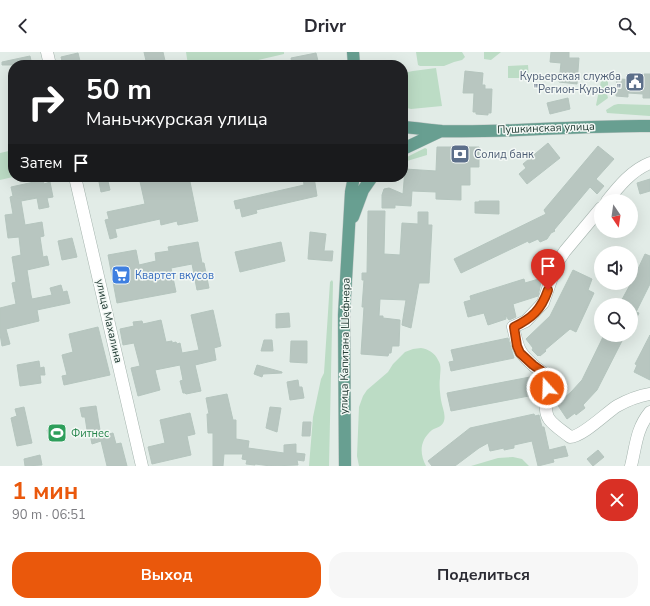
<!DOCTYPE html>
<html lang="ru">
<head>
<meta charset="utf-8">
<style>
	body { margin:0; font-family:"Nunito Sans",sans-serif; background:#f7f7f7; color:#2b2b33; height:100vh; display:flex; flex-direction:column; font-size:15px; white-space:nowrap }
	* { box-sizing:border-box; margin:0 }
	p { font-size:13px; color:#7c7c81 }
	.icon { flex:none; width:22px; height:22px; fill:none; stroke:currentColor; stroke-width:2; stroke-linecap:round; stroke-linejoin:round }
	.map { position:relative; height:414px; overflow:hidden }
	.drawer { display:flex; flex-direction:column; background:#fff; flex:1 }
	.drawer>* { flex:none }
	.top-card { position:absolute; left:8px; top:8px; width:400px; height:122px; border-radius:16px; box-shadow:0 4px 16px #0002; background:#202124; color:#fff; overflow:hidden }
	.needle { width:26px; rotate:167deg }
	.tools { position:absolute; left:594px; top:142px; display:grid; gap:8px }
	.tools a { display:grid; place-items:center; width:44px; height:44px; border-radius:50%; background:#fff; box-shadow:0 4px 16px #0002; font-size:20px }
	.pin { position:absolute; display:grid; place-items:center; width:34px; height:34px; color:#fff; margin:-41px -17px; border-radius:50% 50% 50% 0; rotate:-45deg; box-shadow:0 0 4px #0007 }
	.pin .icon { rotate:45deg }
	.me { position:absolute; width:44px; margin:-22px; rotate:340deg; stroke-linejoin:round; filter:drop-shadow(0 0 3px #0008) }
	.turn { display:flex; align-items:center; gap:14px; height:84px; padding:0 12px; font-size:18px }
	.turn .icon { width:52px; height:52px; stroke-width:2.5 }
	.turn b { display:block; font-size:28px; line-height:34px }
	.then { display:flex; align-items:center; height:38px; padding:0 12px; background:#0003; gap:8px; font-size:15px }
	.round { display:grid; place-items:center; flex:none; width:42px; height:42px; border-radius:16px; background:#f7f7f7 }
	.headline { display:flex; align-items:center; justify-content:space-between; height:68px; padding:0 12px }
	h1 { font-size:24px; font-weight:700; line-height:30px; color:#ea580c }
	.action { display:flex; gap:8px; margin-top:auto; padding:8px 12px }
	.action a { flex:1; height:46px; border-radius:16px; background:#ea580c; color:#fff; font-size:16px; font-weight:700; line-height:46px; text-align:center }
	.action a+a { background:#f7f7f7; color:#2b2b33 }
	header { display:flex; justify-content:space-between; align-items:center; height:52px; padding:0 12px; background:#fff; font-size:18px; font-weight:700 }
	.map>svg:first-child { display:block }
	.green { fill:#bcdcc5 }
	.building { fill:#b8c6c0; stroke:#b5c5be }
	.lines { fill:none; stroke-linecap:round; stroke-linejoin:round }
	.minor-casing { stroke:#a5b4ae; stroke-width:13 }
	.major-casing { stroke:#c1c8c6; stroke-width:13 }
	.minor { stroke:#fff; stroke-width:12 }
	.major { stroke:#689f91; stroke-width:12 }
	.route-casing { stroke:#983908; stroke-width:10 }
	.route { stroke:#ea580c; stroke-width:7 }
	.labels { text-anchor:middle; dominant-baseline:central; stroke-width:3; stroke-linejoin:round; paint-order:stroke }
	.service-label { font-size:11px; fill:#4e5e75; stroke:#f3f8f5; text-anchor:end }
	.street-label { font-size:11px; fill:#233c35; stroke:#f3f8f5 }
	.shop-label { font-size:11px; fill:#366cbe; stroke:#f3f8f5; text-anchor:start }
	.leisure-label { font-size:11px; fill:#27864d; stroke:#f3f8f5; text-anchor:start }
</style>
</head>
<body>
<header><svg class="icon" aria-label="back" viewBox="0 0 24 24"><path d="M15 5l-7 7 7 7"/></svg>Drivr<svg class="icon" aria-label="search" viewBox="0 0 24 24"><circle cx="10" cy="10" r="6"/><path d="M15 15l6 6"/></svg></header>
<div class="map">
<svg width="650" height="414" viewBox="0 0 650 414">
	<rect width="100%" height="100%" fill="#e2ece7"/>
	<!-- green -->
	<path class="green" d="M186 0H284V2L236 13H188Z
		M416 0H462L465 5 462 8 454 10 444 14H420L418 13Z
		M484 0H501L491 8 484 7Z
		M528 13 529 26H508V14Z
		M436 16 442 54 411 57 403 55V21L413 19Z
		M608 28V37H603V42H607L608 46 597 54 596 53 601 29Z
		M618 52 650 53V64L607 61 606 58 614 53Z
		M425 96 427 97V103L407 109 405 112 403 113V107Z
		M13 98V125L0 128V101Z
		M332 228 333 230 329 414H309L313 365 321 327 324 321 330 230Z
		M421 296C428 297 435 301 438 308 442 314 440 319 440 326 439 332 440 341 441 348 442 355 446 362 444 369 442 375 437 375 432 378 420 388 419 401 426 414H359L357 404 359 355 363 344 367 338 388 320 393 312 405 300 413 297Z
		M513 405 522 407 529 414H471L498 406Z"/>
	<!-- building -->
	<path class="building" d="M144 0H163L166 13H147Z
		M551 0H569V6H579L577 32 559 30 561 11 550 10Z
		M78 1 81 13H63L61 5Z
		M316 1 318 9 314 10 315 13H292L291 6Z
		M30 4 32 13H2V10Z
		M465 19 483 21 482 33H485V37H492L491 61H488V63L476 62V60H473L474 41H463Z
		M644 22H650V46H643V42L628 41V45L616 44 617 27 644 28Z
		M568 46 570 57 550 62 547 51Z
		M548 91 560 106 527 132 519 122 526 116 523 112Z
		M598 94 614 107 596 127 604 134 597 142 590 135 554 178 555 179 551 181 547 187 540 190 538 187 529 191 528 189 461 221 454 207 546 162 544 158Z
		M437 95H479V115H470V133H461V148L436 147V140L412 139 411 154 395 153V156H382V143L384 137 389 136 403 142 405 117 436 119Z
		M98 125H107L110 138 101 140Z
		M139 125H189L198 169 178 173 177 169 161 173 160 167 115 177 117 185 110 187 105 168 109 167 107 160 145 152Z
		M303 125H314L317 144 256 158 257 161 242 165 240 156 236 157 234 149 304 133Z
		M650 127V139L640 142 637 131Z
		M43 128 44 132 50 130 53 145 47 146 49 155 39 157 37 146 21 149 25 173 42 170 44 184 40 185 43 205 47 204 49 213 27 218 31 243 32 247 52 243 50 236 61 233 63 240 67 239 70 251 37 258 39 269 6 277 10 292 2 294 0 282V256L16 252 12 231 16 230 12 205 21 203 19 185 8 186 5 163 13 162 10 145 13 144 11 135Z
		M479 149H499V162L475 161V150H479Z
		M368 159H385L384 202 400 203 402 171 418 172V160H428V173H432L429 231H419L411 276 402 273 406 248 380 247 379 264H383V266L400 268 399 294H392L391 301H389L388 304 361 302 364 255H362L364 228H362V221H367Z
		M310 180 326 182 324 199H333L332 209 308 207Z
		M72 186 77 205 62 208 58 189Z
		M198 190 202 211H204L209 236 197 238 192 212 171 216 176 240 117 251 108 203 136 198 139 213 156 209 155 201 169 199 168 195Z
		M281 190 285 209 240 220 235 200Z
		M645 202 650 204V232L636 260 639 261 631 278V253H619L631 231V224L634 217 637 219Z
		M573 218 592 227 588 238 594 241 576 280 570 277 545 298 546 299 540 304 539 303 538 304 532 298 533 296 526 287 550 264Z
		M542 226 538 244 513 252 516 265 509 268 505 263 506 267 488 273 484 261 468 265 464 250 471 248 470 244 524 227 525 231Z
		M213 258 221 294 214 296 216 308 195 313 201 339 186 342 185 341H183L180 329 183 328 180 313 155 318 160 338 138 344 131 316 140 314 134 291 123 293 120 277 134 274 133 270 142 269 143 272 161 268 166 290 172 289V291L176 290 177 292 180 291 182 301 199 298 191 263Z
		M289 261 290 275 276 276V262Z
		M98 275 110 323 64 333 62 324 67 323 62 303 73 300 69 282Z
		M604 283H625L597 338 583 353 585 356 576 363 575 361 567 367 557 352 571 340 582 328Z
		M650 283V328L634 320 637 313 635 312Z
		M508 286 514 306 451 319 449 310 454 309 451 298Z
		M264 288H272L273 299H261Z
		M291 289H307V311L290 310Z
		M39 309 40 316 44 315 45 323H40L41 331 20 334 17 313Z
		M257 313 282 320V321L263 322 262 325 254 322Z
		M530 325 534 343 451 359 447 341Z
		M298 328 299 335H302L304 346 290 348 287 330Z
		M227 342 233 368H236V387L249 389 248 396 284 401V393L296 392V401L305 402 304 409 297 408 298 413 271 414 255 412V413L246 412 247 408 242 407 243 402H224L223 414H213V381H208L207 362H209L206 346Z
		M96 354 101 384 113 381 116 392 121 391 127 414H107L101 389 92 392 89 378H87L85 365H82L80 356Z
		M24 355 32 391 17 394 11 366 17 364 15 357Z
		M270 355 281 356 277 380 266 376Z
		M190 361 195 382 187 384 191 403 152 412 148 395 165 391 160 368Z
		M534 362 535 364 539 363 542 375H544L549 398 565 394 568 404 553 407 554 410 538 414 532 389 514 393V396L504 398V396L490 399 488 391 479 396 455 414H432L428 409 470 376Z
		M303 370H311L310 384H302Z
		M63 374 65 381 49 385 47 378Z
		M598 398 604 405 593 414 587 407Z
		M40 403 42 413 25 414 24 407Z"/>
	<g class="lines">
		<defs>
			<path id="minor" d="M47 0 50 13
				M75 125 142 414
				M607 149C619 134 632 118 650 111
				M601 156 565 199 557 211 543 251 526 269 513 275C518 294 517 299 532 312 535 316 541 318 544 322 551 335 541 355 549 367 554 374 564 380 570 385 582 385 606 361 617 354 628 348 638 344 650 342
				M631 414C636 394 636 377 650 360"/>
			<path id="major" d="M353 0 354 13
				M403 75C416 76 429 78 442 79 512 81 581 73 650 74
				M403 97 441 79
				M353 165 363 138 372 125
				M345 414 344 263 351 140 354 125"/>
		</defs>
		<!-- minor casing -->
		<use href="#minor" class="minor-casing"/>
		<!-- major casing -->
		<use href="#major" class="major-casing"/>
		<!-- minor -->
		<use href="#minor" class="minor"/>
		<!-- major -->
		<use href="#major" class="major"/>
	</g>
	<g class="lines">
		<defs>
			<path id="route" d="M547 336 546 327 543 320 533 313 520 301 517 294 514 275C532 266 541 258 548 238"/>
		</defs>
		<!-- route casing -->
		<use href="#route" class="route-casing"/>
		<!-- route -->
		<use href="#route" class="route"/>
	</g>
	<!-- icons -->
	<defs>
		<symbol id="civic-square" viewBox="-11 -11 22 22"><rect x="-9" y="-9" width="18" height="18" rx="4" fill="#5c6f8a" stroke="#f3f8f5"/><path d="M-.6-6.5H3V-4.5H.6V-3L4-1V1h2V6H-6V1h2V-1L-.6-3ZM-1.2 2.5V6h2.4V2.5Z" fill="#fff"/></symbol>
		<symbol id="bank-square" viewBox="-11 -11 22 22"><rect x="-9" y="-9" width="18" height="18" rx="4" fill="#5c6f8a" stroke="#f3f8f5"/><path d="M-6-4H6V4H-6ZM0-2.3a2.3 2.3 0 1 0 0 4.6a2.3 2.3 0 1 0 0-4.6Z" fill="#fff"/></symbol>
		<symbol id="supermarket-square" viewBox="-11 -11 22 22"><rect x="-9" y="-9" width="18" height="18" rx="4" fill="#3f7fe0" stroke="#f3f8f5"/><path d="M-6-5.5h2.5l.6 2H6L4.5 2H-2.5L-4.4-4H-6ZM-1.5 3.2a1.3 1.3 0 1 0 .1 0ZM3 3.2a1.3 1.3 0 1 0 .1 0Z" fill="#fff"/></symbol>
		<symbol id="stadium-square" viewBox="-11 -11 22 22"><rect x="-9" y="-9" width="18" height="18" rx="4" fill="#2e9e5b" stroke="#f3f8f5"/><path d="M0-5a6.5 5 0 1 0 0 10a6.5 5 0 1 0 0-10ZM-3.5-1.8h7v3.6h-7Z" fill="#fff"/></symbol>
	</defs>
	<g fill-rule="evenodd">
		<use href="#civic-square" x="624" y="19" width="22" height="22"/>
		<use href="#bank-square" x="449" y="91" width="22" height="22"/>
		<use href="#supermarket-square" x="110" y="212" width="22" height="22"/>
		<use href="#stadium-square" x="46" y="370" width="22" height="22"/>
	</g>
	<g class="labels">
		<!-- service labels -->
		<g class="service-label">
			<text x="621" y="24">Курьерская служба<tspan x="621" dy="13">"Регион-Курьер"</tspan></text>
			<text x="474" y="102" text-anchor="start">Солид банк</text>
		</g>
		<!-- street labels -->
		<g class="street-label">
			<text transform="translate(546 76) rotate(-2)">Пушкинская улица</text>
			<text transform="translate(109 269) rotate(77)">улица Махалина</text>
			<text transform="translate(345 294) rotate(-89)">улица Капитана Шефнера</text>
		</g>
		<!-- shop labels -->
		<g class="shop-label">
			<text x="135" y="223">Квартет вкусов</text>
		</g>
		<!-- leisure labels -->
		<g class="leisure-label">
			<text x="71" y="381">Фитнес</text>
		</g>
	</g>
</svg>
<div class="tools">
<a><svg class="needle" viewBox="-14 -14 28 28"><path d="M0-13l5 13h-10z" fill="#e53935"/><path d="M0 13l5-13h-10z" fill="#7c7c81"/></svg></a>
<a><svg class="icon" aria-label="sound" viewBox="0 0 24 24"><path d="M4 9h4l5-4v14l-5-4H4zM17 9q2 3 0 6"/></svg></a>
<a><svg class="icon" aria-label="search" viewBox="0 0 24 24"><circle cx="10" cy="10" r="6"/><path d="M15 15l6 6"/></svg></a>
</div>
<div class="pin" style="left:548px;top:238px;background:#d93025"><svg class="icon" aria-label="arrive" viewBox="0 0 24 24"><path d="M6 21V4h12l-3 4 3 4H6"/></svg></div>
<svg class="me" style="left:547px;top:336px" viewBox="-20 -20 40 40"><circle r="17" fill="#ea580c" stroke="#fff" stroke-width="3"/><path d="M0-11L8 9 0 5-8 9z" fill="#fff"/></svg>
<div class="top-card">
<div class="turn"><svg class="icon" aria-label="right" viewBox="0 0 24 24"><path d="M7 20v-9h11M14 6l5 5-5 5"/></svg><div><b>50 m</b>Маньчжурская улица</div></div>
<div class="then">Затем<svg class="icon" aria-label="arrive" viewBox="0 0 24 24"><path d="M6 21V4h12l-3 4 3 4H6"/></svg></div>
</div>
</div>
<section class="drawer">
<div class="headline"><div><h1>1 мин</h1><p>90 m · 06:51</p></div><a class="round" style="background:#d93025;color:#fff"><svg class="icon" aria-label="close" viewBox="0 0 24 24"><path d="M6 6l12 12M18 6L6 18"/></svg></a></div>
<div class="action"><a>Выход</a><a>Поделиться</a></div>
</section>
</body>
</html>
